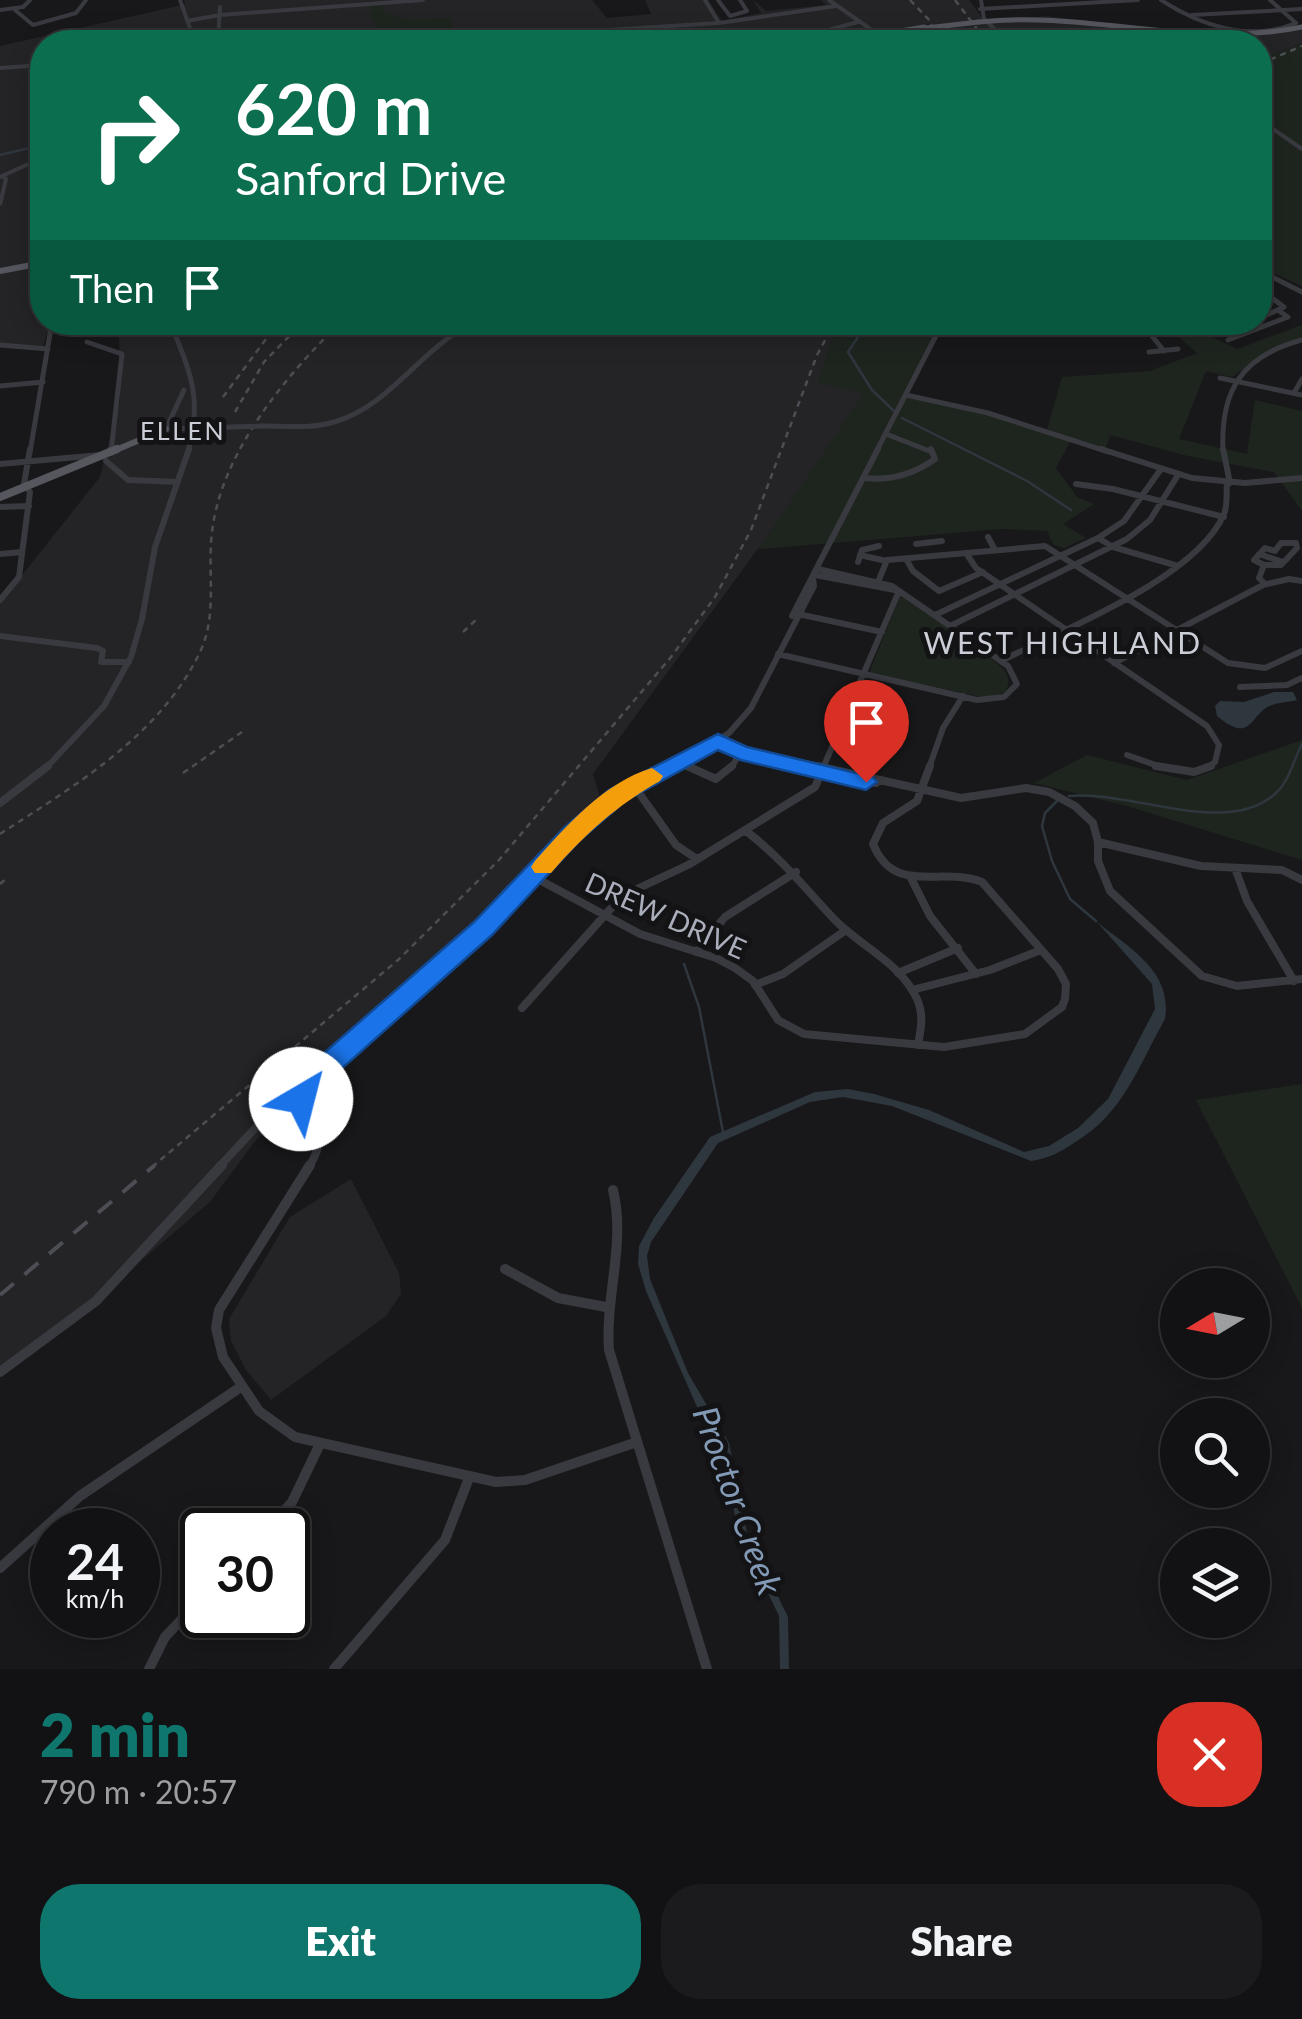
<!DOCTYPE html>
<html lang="en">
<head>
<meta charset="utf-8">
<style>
	body { margin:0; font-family:Lato,sans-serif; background:#1b1b1d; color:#f1f3f6; height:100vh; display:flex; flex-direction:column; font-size:38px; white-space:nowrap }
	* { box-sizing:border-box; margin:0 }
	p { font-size:32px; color:#9c9ea0 }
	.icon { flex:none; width:55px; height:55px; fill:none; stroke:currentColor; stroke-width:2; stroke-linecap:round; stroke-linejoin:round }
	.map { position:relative; height:1669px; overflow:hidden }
	.side { display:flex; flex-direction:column; background:#121214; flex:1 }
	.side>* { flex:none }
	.banner { position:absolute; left:30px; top:30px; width:1242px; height:305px; border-radius:40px; box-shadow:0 5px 25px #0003,0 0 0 2px #313234; background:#0b6e4f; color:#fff; overflow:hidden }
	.needle { width:65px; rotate:260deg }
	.tools { position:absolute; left:1160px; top:1268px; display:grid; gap:20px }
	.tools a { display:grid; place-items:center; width:110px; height:110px; border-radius:50%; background:#121214; box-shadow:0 5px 25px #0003,0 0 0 2px #313234; font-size:50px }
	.speed { position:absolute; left:30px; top:1508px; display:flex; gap:20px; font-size:50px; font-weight:700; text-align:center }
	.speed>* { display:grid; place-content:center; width:130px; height:130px; border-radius:50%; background:#121214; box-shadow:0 5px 25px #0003,0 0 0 2px #313234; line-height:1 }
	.speed small { font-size:25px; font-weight:400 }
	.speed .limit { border:5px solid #111; border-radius:15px; background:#fff; color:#111 }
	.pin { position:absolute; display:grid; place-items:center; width:85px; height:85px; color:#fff; margin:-102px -42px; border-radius:50% 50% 50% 0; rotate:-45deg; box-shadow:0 0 10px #0007 }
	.pin .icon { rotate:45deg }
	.me { position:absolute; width:110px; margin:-55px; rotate:37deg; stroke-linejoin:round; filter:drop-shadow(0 0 8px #0008) }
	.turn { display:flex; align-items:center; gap:35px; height:210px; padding:0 40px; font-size:45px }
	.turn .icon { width:130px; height:130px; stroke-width:2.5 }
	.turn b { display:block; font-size:70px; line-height:85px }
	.then { display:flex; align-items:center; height:95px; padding:0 40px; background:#0003; gap:20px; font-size:38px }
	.round { display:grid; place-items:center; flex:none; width:105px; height:105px; border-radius:40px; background:#1b1b1d }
	.head { display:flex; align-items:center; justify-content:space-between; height:170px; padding:0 40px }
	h1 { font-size:60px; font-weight:800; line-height:75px; color:#0f766e }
	.button { display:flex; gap:20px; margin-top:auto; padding:20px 40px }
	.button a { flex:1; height:115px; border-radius:40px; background:#0f766e; color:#fff; font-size:40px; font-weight:800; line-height:115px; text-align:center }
	.button a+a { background:#1b1b1d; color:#f1f3f6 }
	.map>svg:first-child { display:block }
	.built { fill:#242427 }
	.green { fill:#1e251f }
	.water { fill:#2e363e }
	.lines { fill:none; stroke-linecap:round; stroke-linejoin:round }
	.stream { stroke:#2e363e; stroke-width:2.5 }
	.minor-far4 { stroke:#393a3f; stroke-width:4 }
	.minor-far3 { stroke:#393a3f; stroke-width:5 }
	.minor-far2 { stroke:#393a3f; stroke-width:6 }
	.minor-far1 { stroke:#393a3f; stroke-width:8 }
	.minor { stroke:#393a3f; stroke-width:10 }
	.major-far2 { stroke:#55565e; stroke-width:5 }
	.major-far1 { stroke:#55565e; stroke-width:6 }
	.major { stroke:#55565e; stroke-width:8 }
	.rail-far1 { stroke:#4c4e54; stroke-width:2.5; stroke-dasharray:6 5; stroke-linecap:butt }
	.rail { stroke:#4c4e54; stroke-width:4; stroke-dasharray:18 14; stroke-linecap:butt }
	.minor-bridge { stroke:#393a3f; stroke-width:5 }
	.major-bridge { stroke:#55565e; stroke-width:5 }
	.route { fill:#1a73e8; stroke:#114b97; stroke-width:2.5 }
	.slow { fill:#f59e0b }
	.labels { text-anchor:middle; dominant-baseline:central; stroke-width:10; stroke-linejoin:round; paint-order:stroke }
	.far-neighbourhood-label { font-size:25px; letter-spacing:2.5px; fill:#cbced6; stroke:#131315 }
	.street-label { font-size:28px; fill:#aaaeba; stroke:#131315 }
	.neighbourhood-label { font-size:30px; letter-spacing:2.5px; fill:#cbced6; stroke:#131315 }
	.near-water-label { font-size:35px; font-style:italic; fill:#829ab5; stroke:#131315 }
</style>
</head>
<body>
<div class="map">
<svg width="1302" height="1669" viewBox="0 0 1302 1669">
	<rect width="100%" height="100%" fill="#18181a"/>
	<!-- built -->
	<path class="built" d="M184 0H592L607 18 651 14 645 0H708L722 21 761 13 753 0 766 11 826 5 821 0H969L985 21 1047 16 1190 35 1245 36 1302 27V43L1260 60V42H723L641 31H607L611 42 603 33 550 37V42H42V322L115 323 114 328 47 333 43 347 0 345V46L178 6 185 4Z
		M119 323H843L834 332 819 382 864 393 790 505 593 774 602 805 533 880 304 1087 253 1144 210 1202 70 1321 0 1369V603L100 477 120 401Z
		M351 1179 399 1273 401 1294 386 1316 271 1400 246 1370 231 1341 229 1319 290 1217Z"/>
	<!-- green -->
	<path class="green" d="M381 4 386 14 408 19 450 18 456 38 397 42 378 39 375 20 365 12 372 11 371 5Z
		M1302 43V286L1260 267V60Z
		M843 323H942L908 395 1047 430 1062 377 1150 371 1197 353 1173 332 1183 323 1237 349 1302 325V338L1274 348 1232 377 1206 371 1179 439 1247 454 1255 400 1302 411V511L1274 472 1188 456 1110 435 1106 448 1072 438 1056 468 1077 497 1094 504 1063 524 1086 538 1064 548 1054 545 1047 531 1003 529 758 549 864 393 818 383 834 332Z
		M901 594 998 664C1008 673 1012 680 1005 692L986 698 869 673Z
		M1302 740V860L1127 806 1034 783 1087 755 1187 780Z
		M1302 1084V1308L1196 1100Z"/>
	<!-- water -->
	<path class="water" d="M1274 692H1293L1297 700C1289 702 1280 702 1272 705 1249 713 1253 746 1217 716L1215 706 1220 701 1244 702Z
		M1097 922C1129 948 1173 971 1165 1019 1138 1067 1123 1114 1074 1143 1061 1152 1047 1159 1031 1161L892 1106 843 1097 810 1102 718 1143 651 1242 647 1256 650 1279 688 1373 729 1443 747 1533 788 1617 789 1669H780L779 1616 737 1528 724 1453 697 1407 646 1291 638 1264 639 1246 654 1218 710 1137 815 1092 848 1089 874 1094 929 1110 1024 1152 1049 1146 1078 1128 1108 1099 1155 1009 1152 984Z"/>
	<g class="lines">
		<!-- stream -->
		<path class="stream" d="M0 155 42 145
			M868 322 848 352 872 390 895 412
			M902 418 1027 481 1071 510
			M1069 796C1132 790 1229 839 1277 792 1290 779 1294 759 1302 744
			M1057 801 1045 813 1042 826 1052 861 1070 899 1096 921
			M684 964 699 1007 723 1132"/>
		<!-- minor-far4 -->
		<path class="minor-far4" d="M180 0 195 42
			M705 0 719 23
			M718 0 730 16 747 11 740 0
			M829 0 879 35
			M981 0 984 19 1008 42
			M1161 0C1201 26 1250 42 1296 23L1270 0
			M980 9 1138 0
			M0 10 23 7 30 0
			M15 10 33 25 76 13 86 0
			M1192 15 1302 9
			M187 21 220 15 423 0
			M665 32 724 42
			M605 34 651 35 675 42
			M810 35 858 22
			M218 42 220 7
			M419 42 719 23 836 6
			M0 68 42 65
			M1260 120 1302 149
			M0 177 42 158
			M1 200 6 179 3 176"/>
		<!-- minor-far3 -->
		<path class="minor-far3" d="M0 203 1 198
			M1260 271 1302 292
			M1260 289 1284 307 1260 318
			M170 322C190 372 203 397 188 452
			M1141 322 1164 351
			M1213 322 1238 336
			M1228 340 1288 317 1279 311
			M87 342 122 354 111 452
			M0 345 48 349
			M1149 352 1178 349
			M1220 378 1302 395
			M0 386 43 382
			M1294 393 1302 379
			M906 395 988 413 1109 452
			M263 426C287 426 311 429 334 422 390 407 422 346 475 322
			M171 429H166L184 390
			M886 434 932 452
			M30 452 52 322
			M876 452 943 322
			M1223 452C1220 390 1242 356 1302 340"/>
		<!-- minor-far2 -->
		<path class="minor-far2" d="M1101 449 1192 478 1245 483 1302 478
			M1223 449 1230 483
			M111 453V449
			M106 461 128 480 178 482
			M0 464 100 455
			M864 478C890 481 914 474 935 459L931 449
			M1076 484 1113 489 1224 517
			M0 507 29 506
			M988 537 995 550
			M1098 538 1113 547 1178 566
			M1281 543H1296L1297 548 1281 565H1264L1254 560 1265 548 1275 551Z
			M916 544 942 541
			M966 553 976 568 1207 726 1219 745 1215 762 1207 768
			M0 554 22 552
			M1259 554 1283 562
			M860 555 886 561
			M906 559 913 571 939 591 983 572
			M858 562 862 550 879 546
			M1264 565 1259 578 1265 584
			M815 575 895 590
			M878 582 887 560 1045 546 1228 663 1265 668 1302 651
			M0 600 19 577 30 492 24 484 30 449
			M798 614 882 632
			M935 615 1098 538 1124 521 1161 469
			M792 616 878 449
			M950 626 1127 539 1150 520 1178 475
			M0 636 97 648 103 651 101 662H129
			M778 654 977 700 1004 697 1017 684 1008 666 892 586 818 569
			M1001 661C1062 630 1197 578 1224 514 1228 505 1226 492 1227 483
			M1114 663 1263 585 1289 579 1302 581
			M1240 687 1287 685 1302 678
			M718 741 741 752 811 768
			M734 747 828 768
			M1127 755 1164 768
			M682 762 691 768
			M46 768 104 706 131 657 142 619 155 547 189 449
			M670 768 729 733 751 708 814 586 813 579
			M731 768 741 752
			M823 768 899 591
			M929 768 943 728 963 696"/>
		<!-- minor-far1 -->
		<path class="minor-far1" d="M687 766 716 779 732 766
			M800 766 876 783
			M817 766 961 798 1026 788 1049 792 1075 806 1093 823 1098 842
			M1156 766 1194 772 1211 766
			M634 786 676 845 697 859
			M0 803 48 766
			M746 831C780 857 805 888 834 919 860 946 901 963 917 999 924 1015 921 1029 918 1045
			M1235 868 1247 901 1294 981
			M534 877 640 934 716 958 735 968 753 981 778 1020 804 1034 944 1047 1025 1034 1062 1007 1065 999 1066 984 1058 969 982 882C940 866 894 896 873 844L883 823 917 801 930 766
			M911 878 930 916 976 974
			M1302 880 1282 870 1201 866 1098 842V861L1110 891 1202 976 1237 986 1302 979
			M696 952 725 917 796 872
			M898 973 958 948
			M755 985 783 974 846 930
			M912 990 990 970 1041 950
			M522 1008 622 896 688 865 815 787 824 766
			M295 1094C322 1115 327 1138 309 1167
			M219 1167 261 1122 483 929 572 834 617 795 675 766"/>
		<!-- minor -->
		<path class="minor" d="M310 1165 219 1310 216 1328 223 1357 259 1411 295 1437 496 1482 525 1480 637 1442
			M613 1190C626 1244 605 1295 609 1350L707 1669
			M505 1269 558 1298 606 1307
			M0 1372 96 1301 222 1165
			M267 1530 292 1502 320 1444
			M0 1568 80 1496 242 1386
			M149 1669 165 1637 202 1598
			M334 1669 445 1540 469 1478"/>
		<!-- major-far2 -->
		<path class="major-far2" d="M979 22C1088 10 1193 50 1302 27
			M835 42 924 27"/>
		<!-- major-far1 -->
		<path class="major-far1" d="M0 271 42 263
			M111 452 166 429"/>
		<!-- major -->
		<path class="major" d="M0 497 117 449"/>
		<!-- rail-far1 -->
		<path class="rail-far1" d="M910 0 932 23 928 42
			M955 0 987 42
			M1260 64 1302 46
			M223 397 266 339
			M235 412 264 362 303 322
			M463 632 477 619
			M183 773 242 732
			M0 834C74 786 160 736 200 652 218 614 207 573 212 532 221 453 286 375 341 322
			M0 884 7 878
			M152 1167 398 960 499 860 671 657 715 597 751 530 817 355 835 322"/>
		<!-- rail -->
		<path class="rail" d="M0 1295 155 1165"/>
		<!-- minor-bridge -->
		<path class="minor-bridge" d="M171 429 263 426"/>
		<!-- major-bridge -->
		<path class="major-bridge" d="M926 28 979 22"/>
	</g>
	<!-- route -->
	<path class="route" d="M718 734 747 747 873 777 877 782 866 790 741 760 718 750 625 801 580 840 492 935 312 1095 311 1107 301 1110 285 1102 282 1094 285 1087 474 922 564 828 609 790Z"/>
	<!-- slow -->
	<path class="slow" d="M652 768 663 776 660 781C617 805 584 835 551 873H535L531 867 535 861C567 825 605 782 652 768Z"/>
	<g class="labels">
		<!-- far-neighbourhood labels -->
		<g class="far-neighbourhood-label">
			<text x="183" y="430">ELLEN</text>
		</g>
		<!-- street labels -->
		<g class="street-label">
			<text transform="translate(666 915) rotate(24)">DREW DRIVE</text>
		</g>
		<!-- neighbourhood labels -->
		<g class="neighbourhood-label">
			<text x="1063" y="642">WEST HIGHLAND</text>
		</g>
		<!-- near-water labels -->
		<g class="near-water-label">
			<text transform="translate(739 1500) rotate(70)">Proctor Creek</text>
		</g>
	</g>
</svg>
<div class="tools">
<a><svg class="needle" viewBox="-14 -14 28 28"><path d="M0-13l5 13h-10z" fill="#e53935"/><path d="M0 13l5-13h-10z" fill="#9c9ea0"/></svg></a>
<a><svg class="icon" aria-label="search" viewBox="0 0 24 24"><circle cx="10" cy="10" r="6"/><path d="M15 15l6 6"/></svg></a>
<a><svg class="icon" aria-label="layers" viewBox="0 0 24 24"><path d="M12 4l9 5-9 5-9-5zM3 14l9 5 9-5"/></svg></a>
</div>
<div class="speed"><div>24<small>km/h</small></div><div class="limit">30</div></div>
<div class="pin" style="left:866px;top:782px;background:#d93025"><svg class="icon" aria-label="arrive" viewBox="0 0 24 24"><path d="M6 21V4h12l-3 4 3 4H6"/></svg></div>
<svg class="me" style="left:301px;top:1099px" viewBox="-20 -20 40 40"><circle r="19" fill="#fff"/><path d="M0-13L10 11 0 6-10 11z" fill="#1a73e8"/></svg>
<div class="banner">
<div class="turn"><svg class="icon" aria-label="right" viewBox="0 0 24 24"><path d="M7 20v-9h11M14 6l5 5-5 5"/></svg><div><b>620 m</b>Sanford Drive</div></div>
<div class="then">Then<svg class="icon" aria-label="arrive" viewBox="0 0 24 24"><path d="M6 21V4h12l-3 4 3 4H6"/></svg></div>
</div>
</div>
<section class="side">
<div class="head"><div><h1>2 min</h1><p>790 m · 20:57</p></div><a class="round" style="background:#d93025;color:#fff"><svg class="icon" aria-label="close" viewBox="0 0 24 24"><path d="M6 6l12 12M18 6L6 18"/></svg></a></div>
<div class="button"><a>Exit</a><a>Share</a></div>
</section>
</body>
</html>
